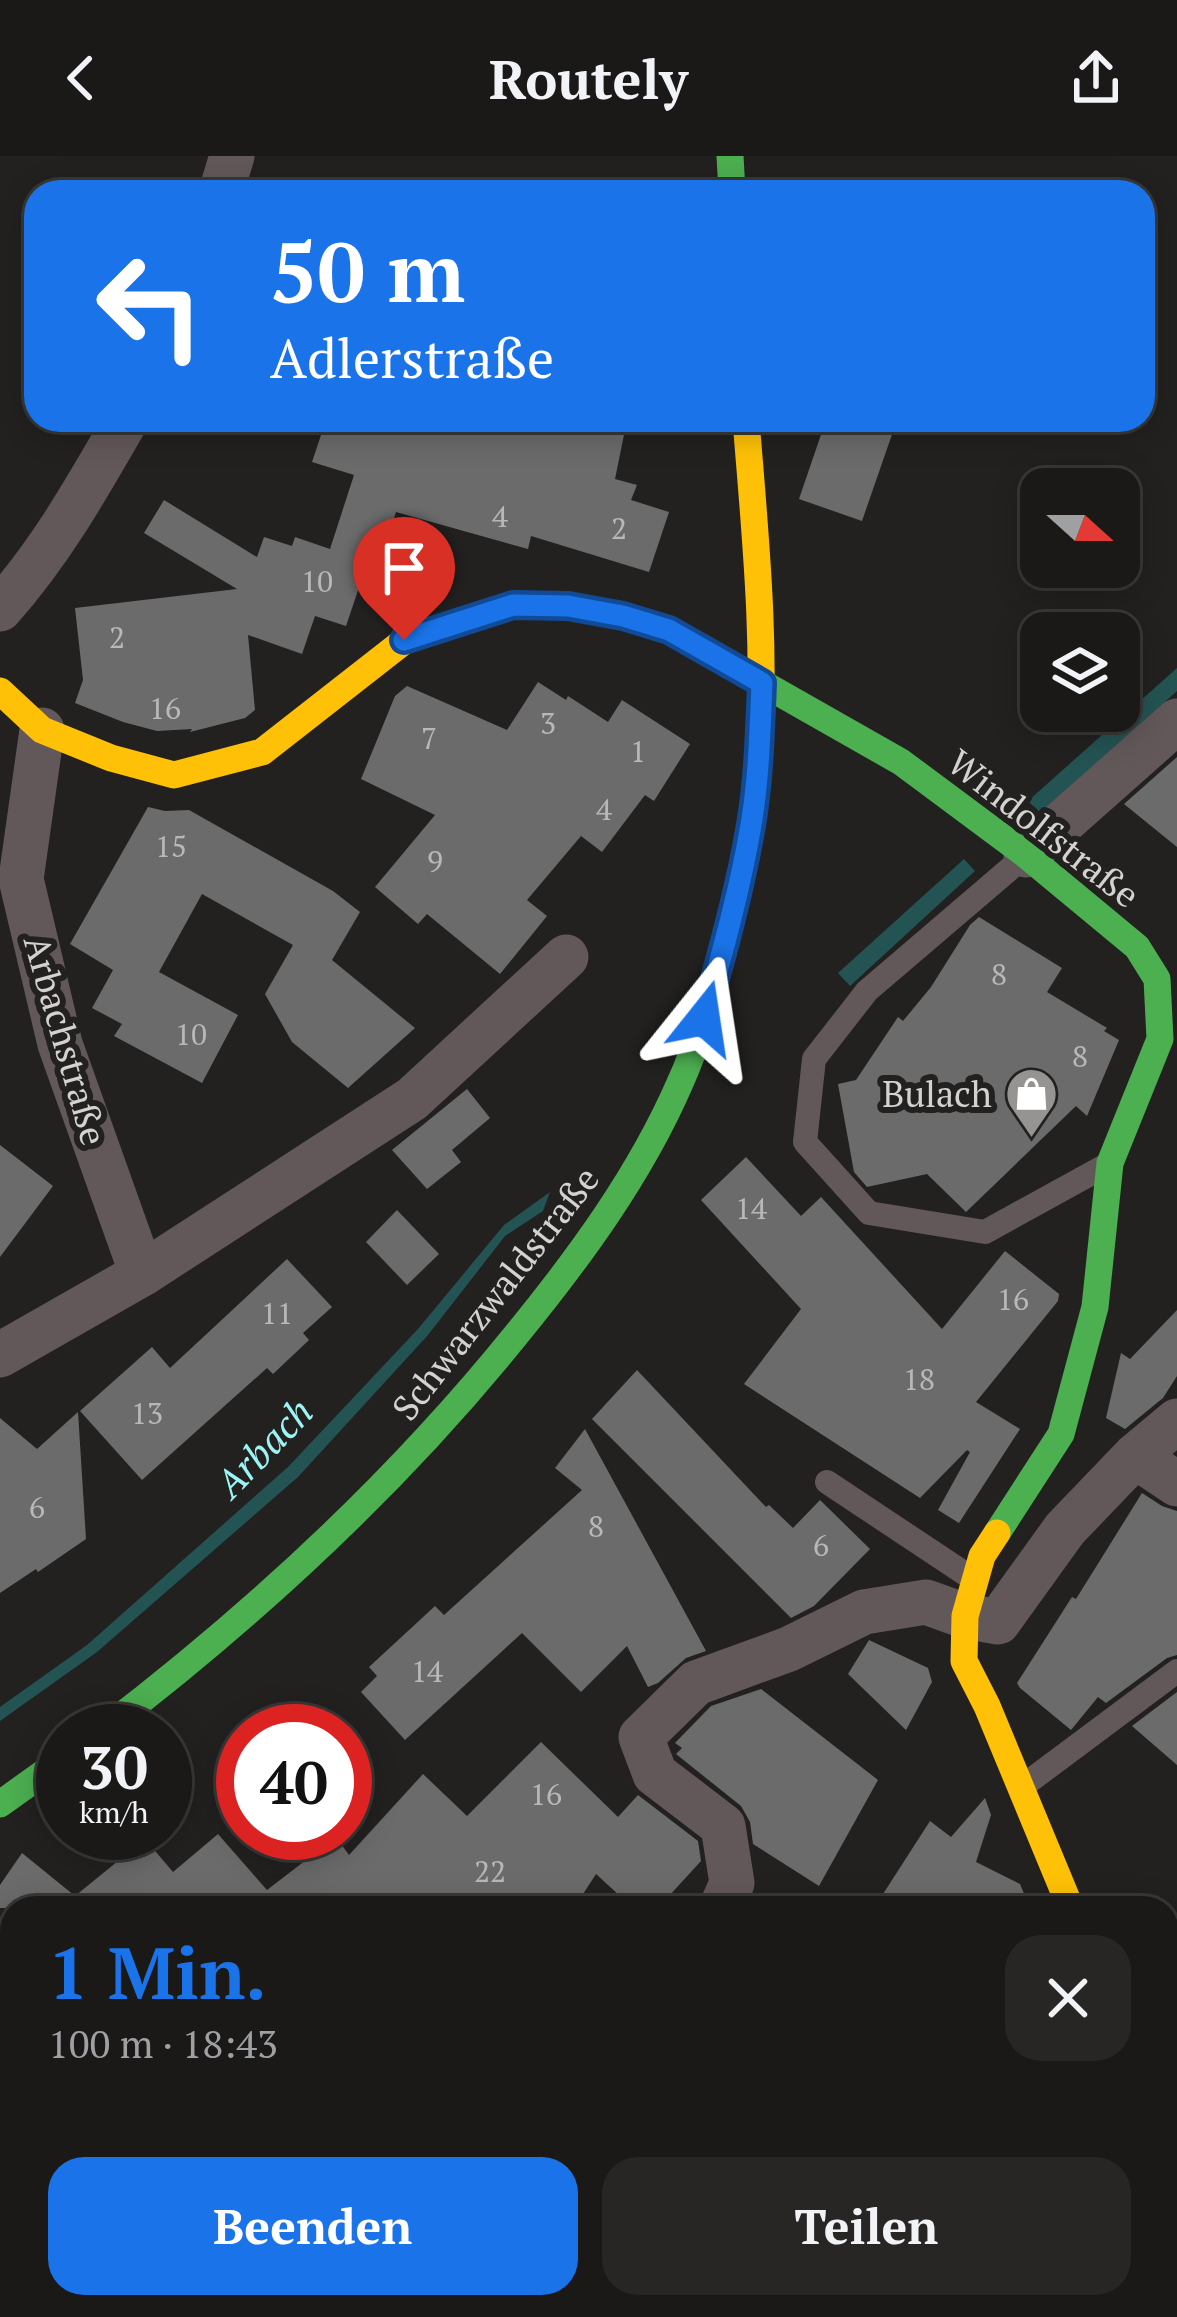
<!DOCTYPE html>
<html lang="de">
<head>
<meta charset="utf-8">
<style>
	body { margin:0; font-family:"PT Serif",serif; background:#272625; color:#f1f3f6; height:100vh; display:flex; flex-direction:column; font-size:45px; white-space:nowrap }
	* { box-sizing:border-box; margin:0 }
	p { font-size:39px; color:#9fa0a2 }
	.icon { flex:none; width:66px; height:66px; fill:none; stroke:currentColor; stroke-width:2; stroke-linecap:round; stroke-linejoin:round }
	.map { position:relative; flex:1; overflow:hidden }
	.details { position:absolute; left:0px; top:1740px; width:1179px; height:423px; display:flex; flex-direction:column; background:#1a1918; border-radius:36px 36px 0 0; box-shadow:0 6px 30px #0003,0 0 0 3px #383837 }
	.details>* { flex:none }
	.hud { position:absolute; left:24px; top:24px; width:1131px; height:252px; border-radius:36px; box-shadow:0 6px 30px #0003,0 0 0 3px #383837; background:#1a73e8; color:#fff; overflow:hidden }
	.needle { width:78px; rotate:111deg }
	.buttons { position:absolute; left:1020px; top:312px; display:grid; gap:24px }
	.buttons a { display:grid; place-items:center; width:120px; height:120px; border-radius:24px; background:#1a1918; box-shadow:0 6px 30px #0003,0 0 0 3px #383837; font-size:60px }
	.speed { position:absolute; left:36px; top:1548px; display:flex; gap:24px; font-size:60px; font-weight:700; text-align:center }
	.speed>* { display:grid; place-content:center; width:156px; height:156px; border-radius:50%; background:#1a1918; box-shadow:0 6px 30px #0003,0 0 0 3px #383837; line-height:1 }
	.speed small { font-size:30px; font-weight:400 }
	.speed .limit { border:18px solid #d22; background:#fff; color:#111 }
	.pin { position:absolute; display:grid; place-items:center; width:102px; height:102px; color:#fff; margin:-123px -51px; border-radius:50% 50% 50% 0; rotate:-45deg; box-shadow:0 0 12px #0007 }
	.pin .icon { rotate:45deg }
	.me { position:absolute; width:132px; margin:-66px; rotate:15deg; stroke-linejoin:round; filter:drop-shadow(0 0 9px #0008) }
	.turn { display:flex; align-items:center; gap:42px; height:252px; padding:0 48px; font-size:54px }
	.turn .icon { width:156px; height:156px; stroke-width:2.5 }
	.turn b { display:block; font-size:84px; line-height:102px }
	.round { display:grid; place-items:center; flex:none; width:126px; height:126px; border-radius:36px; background:#272625 }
	.summary { display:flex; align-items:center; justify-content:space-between; height:204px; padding:0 48px }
	h1 { font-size:72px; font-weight:800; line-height:90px; color:#1a73e8 }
	.cta { display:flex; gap:24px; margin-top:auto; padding:24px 48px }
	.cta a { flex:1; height:138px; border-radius:36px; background:#1a73e8; color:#fff; font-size:48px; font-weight:800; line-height:138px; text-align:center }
	.cta a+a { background:#272625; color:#f1f3f6 }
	header { display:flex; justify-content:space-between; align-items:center; height:156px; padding:0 48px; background:#1a1918; font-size:54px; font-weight:800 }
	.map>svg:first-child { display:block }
	.water { fill:#245353 }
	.building { fill:#6c6b6c }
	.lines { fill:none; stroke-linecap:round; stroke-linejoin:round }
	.lane { stroke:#635859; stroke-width:24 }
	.street { stroke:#635859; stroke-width:45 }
	.fast { stroke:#4caf50; stroke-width:27 }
	.slow { stroke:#ffc107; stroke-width:27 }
	.route-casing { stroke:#114b97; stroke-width:30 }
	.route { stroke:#1a73e8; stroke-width:21 }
	.labels { text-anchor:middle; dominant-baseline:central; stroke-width:12; stroke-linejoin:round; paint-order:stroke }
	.number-label { font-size:30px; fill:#b9b8b7 }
	.street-label { font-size:36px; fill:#d3d2d0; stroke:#23211f }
	.poi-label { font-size:36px; fill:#d3d2d0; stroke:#23211f; text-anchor:end }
	.water-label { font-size:39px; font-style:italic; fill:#9cf4f4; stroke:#23211f }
</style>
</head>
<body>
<header><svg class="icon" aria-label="back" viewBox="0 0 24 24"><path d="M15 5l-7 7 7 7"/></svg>Routely<svg class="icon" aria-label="share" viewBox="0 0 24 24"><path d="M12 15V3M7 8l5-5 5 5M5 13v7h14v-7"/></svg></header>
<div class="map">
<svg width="1177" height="2161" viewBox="0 0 1177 2161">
	<rect width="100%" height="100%" fill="#222120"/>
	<!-- water -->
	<path class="water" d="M1177 512V535L1040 657 1028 645Z
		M964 703 975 715 850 830 838 817Z
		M550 1036 543 1055 505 1080 428 1179 298 1321 97 1496 0 1565V1551L87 1489 288 1311 418 1173 504 1069Z"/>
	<!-- building -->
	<path class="building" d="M326 264H627L615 323 637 329 631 344 669 356 649 416 531 380 528 393 396 356 387 385 376 381 346 470 315 460 302 498 248 479 255 554 245 562 190 576 192 573 157 575 123 566 75 547 83 524 75 452 237 433 144 377 164 344 257 401 264 381 292 390 295 381 330 393 354 319 312 306Z
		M826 264H897L862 365 799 343Z
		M538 526 566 544 568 540 608 566 622 544 690 588 654 645 645 639 602 696 581 680 527 744 547 760 500 818 427 758 418 768 375 731 435 659 361 623 395 540 407 530 507 574Z
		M1177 601V691L1124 648Z
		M148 651 165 655 189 654 333 735 360 756 332 804 415 872 348 932 292 886 265 838 293 789 202 738 159 816 238 859 202 927 114 880 122 868 92 852 113 814 70 788Z
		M979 761 1062 812 1047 836 1107 872 1104 875 1119 884 1087 960 1076 950 966 1056 927 1018 867 1031 854 1016 838 928 856 924 898 861 903 865 931 831 970 769Z
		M467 933 490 962 452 994 461 1006 427 1033 392 994Z
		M0 989 53 1030 0 1101Z
		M746 1001 801 1060 821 1041 942 1173 1005 1095 1059 1138 1058 1145 976 1246 1020 1273 959 1367 938 1354 970 1296 967 1294 920 1342 744 1228 801 1153 701 1044Z
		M397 1054 439 1098 407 1129 366 1086Z
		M287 1103 332 1151 303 1177 309 1184 273 1218 267 1212 142 1324 80 1255 152 1191 170 1212Z
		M1177 1154V1220L1163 1242 1125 1273 1106 1262 1121 1197 1130 1203Z
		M637 1214 766 1351 769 1349 793 1372 820 1344 870 1393 814 1450 791 1462 592 1263Z
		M78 1256 86 1383 38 1416 36 1413 0 1437V1262L37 1293Z
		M585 1273 706 1495 686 1502 658 1527 648 1531 627 1490 581 1536 522 1477 405 1584 361 1536 377 1520 369 1511 435 1450 444 1459 582 1334 555 1312Z
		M1142 1337 1162 1350 1177 1355V1499L1167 1502 1106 1547 1098 1541 1071 1574 1020 1532 1017 1527 1072 1441 1076 1443Z
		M869 1484 928 1512 932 1526 906 1574 848 1518Z
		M761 1533 878 1624 819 1730 753 1688 750 1666 741 1650 676 1598 682 1592 675 1587 711 1550Z
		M1177 1536V1609L1132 1570Z
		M541 1586 618 1661 638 1639 698 1685 701 1705 658 1752H633L596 1718 574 1752H0V1729L22 1697 75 1740 145 1683 173 1716 218 1678 267 1734 336 1681 349 1699 423 1618 467 1660Z
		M985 1642 991 1659 976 1706 1020 1728 1030 1752H874L930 1665 951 1681Z"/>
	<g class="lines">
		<!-- lane -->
		<path class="lane" d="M1026 699 867 835 814 903 805 986 869 1057 985 1076 1103 1011
			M827 1326 973 1423
			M1023 1630 1177 1515
			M1167 1841 1177 1831"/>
		<!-- street -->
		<path class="street" d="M221 36 232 0
			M0 453C51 396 88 330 126 264
			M42 574 21 723 60 888 142 1118
			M1026 699 1177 565
			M0 1199 142 1118 412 943 566 801
			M1135 1300 1177 1328
			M721 1752 732 1727 723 1670 655 1618 641 1581 696 1527 789 1493 864 1456 926 1446 965 1460 998 1466 1065 1373 1135 1300 1177 1265
			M1167 1908 1177 1914
			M0 1960 12 1955
			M648 2151 652 2161
			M948 2161 952 2151"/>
		<!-- fast -->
		<path class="fast" d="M730 0 732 36
			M571 451 623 460 669 474 901 606 1026 699 1137 791 1157 823 1160 883 1110 1007 1095 1151 1061 1278 997 1377
			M102 1575C255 1458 395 1329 516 1179 579 1102 640 1019 680 927 699 885 711 841 723 797
			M0 1648 63 1603"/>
		<!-- slow -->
		<path class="slow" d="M0 535 42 574 111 602 174 619 262 596 404 485 513 449 571 451
			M723 797C738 734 753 671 758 606 767 492 755 377 746 264
			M997 1377 982 1400 965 1460 964 1505 987 1550 1067 1743V1752"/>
	</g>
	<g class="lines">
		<defs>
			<path id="route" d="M404 484 513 449 568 450 623 460 669 474 762 527C760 574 759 622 751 669 740 734 722 798 704 862"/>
		</defs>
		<!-- route casing -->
		<use href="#route" class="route-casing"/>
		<!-- route -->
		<use href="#route" class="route"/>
	</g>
	<!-- icons -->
	<defs>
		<symbol id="shop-pin" viewBox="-11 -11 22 30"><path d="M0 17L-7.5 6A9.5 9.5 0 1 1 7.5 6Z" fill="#959492" stroke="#23211f"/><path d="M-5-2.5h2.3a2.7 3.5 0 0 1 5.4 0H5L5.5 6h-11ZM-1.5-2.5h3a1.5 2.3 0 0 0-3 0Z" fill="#fff"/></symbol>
	</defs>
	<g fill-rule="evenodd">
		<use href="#shop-pin" x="1002" y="908" width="59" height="81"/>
	</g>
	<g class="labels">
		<!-- number labels -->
		<g class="number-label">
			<text x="500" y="360">4</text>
			<text x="619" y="372">2</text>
			<text x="317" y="425">10</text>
			<text x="117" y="481">2</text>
			<text x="165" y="552">16</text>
			<text x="548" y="567">3</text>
			<text x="429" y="582">7</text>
			<text x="638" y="595">1</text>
			<text x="604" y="653">4</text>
			<text x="171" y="690">15</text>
			<text x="435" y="705">9</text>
			<text x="999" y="818">8</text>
			<text x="191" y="878">10</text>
			<text x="1080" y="900">8</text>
			<text x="751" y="1052">14</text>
			<text x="1013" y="1143">16</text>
			<text x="277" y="1157">11</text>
			<text x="919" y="1223">18</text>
			<text x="147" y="1257">13</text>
			<text x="37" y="1351">6</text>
			<text x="596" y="1370">8</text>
			<text x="821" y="1389">6</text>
			<text x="427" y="1515">14</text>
			<text x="546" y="1638">16</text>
			<text x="490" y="1715">22</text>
		</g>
		<!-- street labels -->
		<g class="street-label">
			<text transform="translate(1044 672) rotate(38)">Windolfstraße</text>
			<text transform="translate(66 884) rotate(74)">Arbachstraße</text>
			<text transform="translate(495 1137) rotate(-52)">Schwarzwaldstraße</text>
		</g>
		<!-- poi labels -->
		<g class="poi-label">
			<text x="992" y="937">Bulach</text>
		</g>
		<!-- water labels -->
		<g class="water-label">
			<text transform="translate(263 1291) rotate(-46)">Arbach</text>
		</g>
	</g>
</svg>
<div class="buttons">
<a><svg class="needle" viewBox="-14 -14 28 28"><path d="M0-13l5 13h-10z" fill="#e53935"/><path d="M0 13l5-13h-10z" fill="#9fa0a2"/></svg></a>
<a><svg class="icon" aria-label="layers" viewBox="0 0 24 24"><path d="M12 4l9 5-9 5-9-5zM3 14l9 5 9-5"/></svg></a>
</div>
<div class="speed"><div>30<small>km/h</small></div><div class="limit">40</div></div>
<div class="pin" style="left:404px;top:484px;background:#d93025"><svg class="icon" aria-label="arrive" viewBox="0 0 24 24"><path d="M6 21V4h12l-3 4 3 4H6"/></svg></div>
<svg class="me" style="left:704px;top:862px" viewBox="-20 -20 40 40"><path d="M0-17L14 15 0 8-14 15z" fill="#1a73e8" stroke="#fff" stroke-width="4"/></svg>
<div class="hud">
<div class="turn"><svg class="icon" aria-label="left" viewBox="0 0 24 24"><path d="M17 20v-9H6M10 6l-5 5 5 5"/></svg><div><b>50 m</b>Adlerstraße</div></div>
</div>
<section class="details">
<div class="summary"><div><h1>1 Min.</h1><p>100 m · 18:43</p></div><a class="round"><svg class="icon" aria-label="close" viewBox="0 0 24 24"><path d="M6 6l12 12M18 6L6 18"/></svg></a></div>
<div class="cta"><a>Beenden</a><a>Teilen</a></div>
</section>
</div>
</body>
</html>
